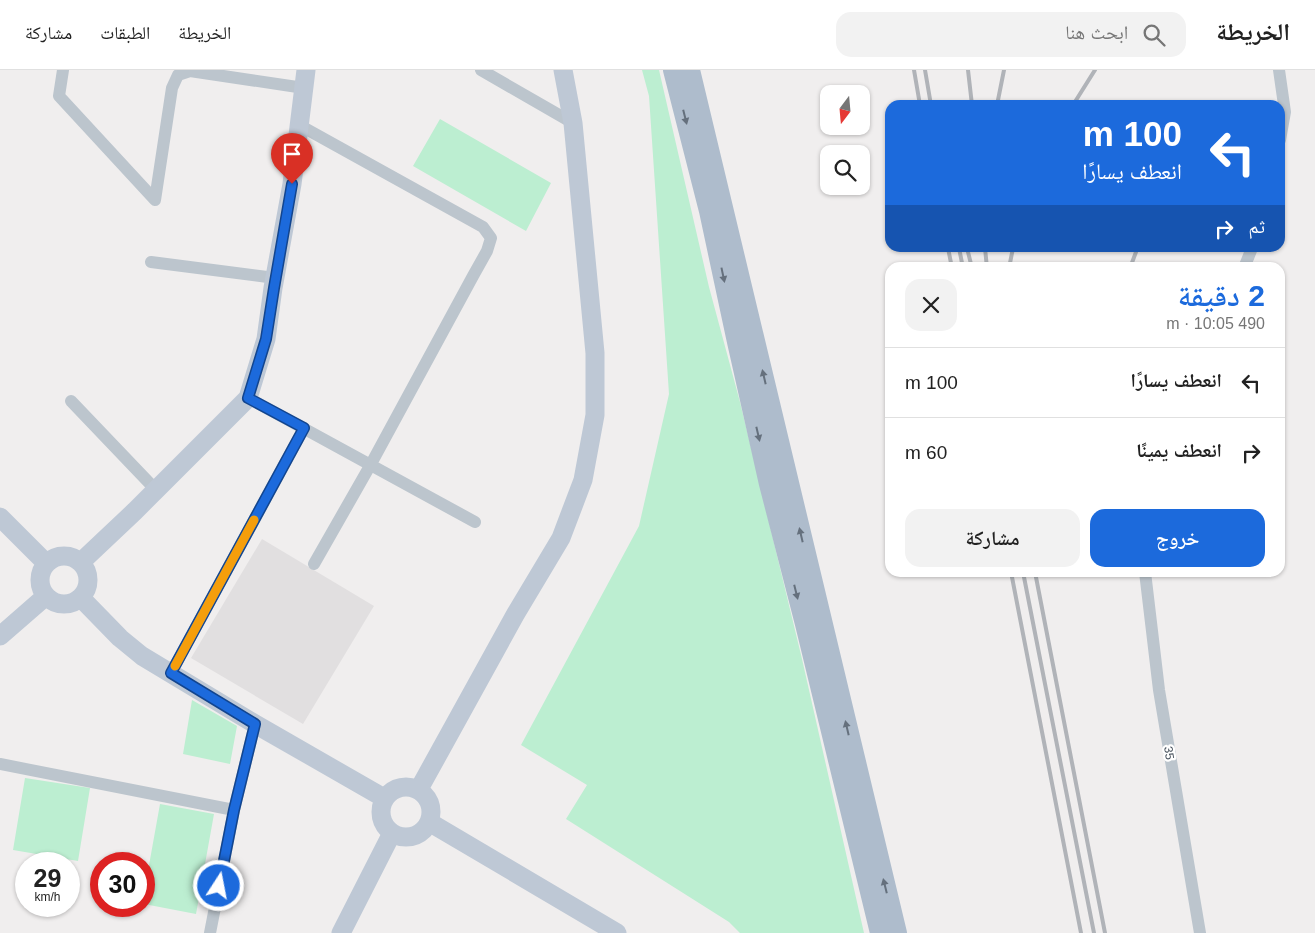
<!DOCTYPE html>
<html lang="ar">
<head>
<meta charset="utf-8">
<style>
	body { margin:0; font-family:Helvetica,"Noto Naskh Arabic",sans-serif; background:#f2f2f2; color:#222; direction:rtl; height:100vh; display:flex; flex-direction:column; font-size:19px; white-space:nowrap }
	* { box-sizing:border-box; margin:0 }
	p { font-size:16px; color:#767676 }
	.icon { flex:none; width:28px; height:28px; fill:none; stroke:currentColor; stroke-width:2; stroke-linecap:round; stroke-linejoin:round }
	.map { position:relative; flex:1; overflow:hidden; direction:ltr }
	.details { position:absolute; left:885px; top:192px; width:400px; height:315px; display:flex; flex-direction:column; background:#fff; border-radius:15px; box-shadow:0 1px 4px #0004; direction:rtl }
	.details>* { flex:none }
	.banner { position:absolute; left:885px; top:30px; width:400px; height:152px; border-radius:15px; box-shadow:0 1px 4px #0004; direction:rtl; background:#1c6adc; color:#fff; overflow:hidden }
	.needle { width:32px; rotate:196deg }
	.fabs { position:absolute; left:820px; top:15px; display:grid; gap:10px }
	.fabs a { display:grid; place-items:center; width:50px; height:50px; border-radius:10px; background:#fff; box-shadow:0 1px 4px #0004; font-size:25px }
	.speed { position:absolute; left:15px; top:782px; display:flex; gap:10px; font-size:25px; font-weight:700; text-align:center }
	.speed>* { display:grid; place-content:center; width:65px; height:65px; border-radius:50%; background:#fff; box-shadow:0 1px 4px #0004; line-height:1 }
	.speed small { font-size:12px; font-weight:400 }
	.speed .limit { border:8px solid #d22; background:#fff; color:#111 }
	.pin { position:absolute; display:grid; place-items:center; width:42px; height:42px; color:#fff; margin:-51px -21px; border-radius:50% 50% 50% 0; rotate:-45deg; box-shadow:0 0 5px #0007 }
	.pin .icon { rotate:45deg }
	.me { position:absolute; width:55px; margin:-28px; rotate:11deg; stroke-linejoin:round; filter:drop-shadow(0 0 4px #0008) }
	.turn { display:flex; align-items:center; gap:18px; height:105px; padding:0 20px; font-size:22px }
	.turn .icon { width:65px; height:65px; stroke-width:2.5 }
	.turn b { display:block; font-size:35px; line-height:42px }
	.then { display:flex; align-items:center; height:48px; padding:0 20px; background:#0003; gap:10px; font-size:19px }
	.round { display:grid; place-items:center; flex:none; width:52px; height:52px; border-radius:15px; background:#f2f2f2 }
	.head { display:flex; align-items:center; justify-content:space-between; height:85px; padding:0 20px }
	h1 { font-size:30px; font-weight:600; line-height:38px; color:#1c6adc }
	.primary-button { display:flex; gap:10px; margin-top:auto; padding:10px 20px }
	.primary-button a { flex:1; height:58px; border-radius:15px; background:#1c6adc; color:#fff; font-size:20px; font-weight:600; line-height:58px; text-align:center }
	.primary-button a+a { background:#f2f2f2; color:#222 }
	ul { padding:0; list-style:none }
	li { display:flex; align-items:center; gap:15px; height:70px; padding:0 20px; border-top:1px solid #e0e0e0 }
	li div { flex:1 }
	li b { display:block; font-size:19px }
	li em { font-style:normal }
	header { display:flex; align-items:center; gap:30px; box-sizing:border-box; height:70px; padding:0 25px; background:#fff; border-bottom:1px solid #e0e0e0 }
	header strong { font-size:24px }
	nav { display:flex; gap:28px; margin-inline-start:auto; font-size:18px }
	.search { width:350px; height:45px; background:#f2f2f2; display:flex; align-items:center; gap:12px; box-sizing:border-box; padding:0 18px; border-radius:15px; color:#767676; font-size:19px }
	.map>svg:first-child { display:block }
	.education { fill:#e1dfe0 }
	.green { fill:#bceed1 }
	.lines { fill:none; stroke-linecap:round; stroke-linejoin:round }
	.street { stroke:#bcc5cd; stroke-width:12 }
	.secondary { stroke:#bec8d5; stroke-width:19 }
	.primary { stroke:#aebccc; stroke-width:20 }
	.rail { stroke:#b0b3b8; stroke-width:4 }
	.oneway { fill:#65707d }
	.route-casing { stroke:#12458f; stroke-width:12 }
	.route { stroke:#1c6adc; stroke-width:9 }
	.slow { stroke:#f59e0b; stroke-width:9 }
	.labels { text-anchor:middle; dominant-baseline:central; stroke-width:4.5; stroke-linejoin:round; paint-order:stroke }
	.street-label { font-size:12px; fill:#46505b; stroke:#fff }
</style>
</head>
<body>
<header>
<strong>الخريطة</strong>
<div class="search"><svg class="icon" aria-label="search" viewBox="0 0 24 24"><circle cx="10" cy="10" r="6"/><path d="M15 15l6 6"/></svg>ابحث هنا</div>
<nav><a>الخريطة</a><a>الطبقات</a><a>مشاركة</a></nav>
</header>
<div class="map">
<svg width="1315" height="863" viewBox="0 0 1315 863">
	<rect width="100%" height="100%" fill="#f0eeee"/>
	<!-- education -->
	<path class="education" d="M262 469 374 536 303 654 191 588Z"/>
	<!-- green -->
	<path class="green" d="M642 0H659L709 217 740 332 802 589 864 863H740L729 852 566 749 587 715 521 675 639 456 669 324 649 26Z
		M440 49 551 113 526 161 413 96Z
		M192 630 237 656 230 694 183 684Z
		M25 708 90 718 78 791 13 780Z
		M160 734 214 744 196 844 144 834V823Z"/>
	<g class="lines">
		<!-- street -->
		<path class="street" d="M63 0 59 26 155 130
			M481 0 573 53
			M1279 0 1285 42 1280 70
			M299 55 483 157 491 168 487 181 473 206 371 394 314 494
			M155 130 172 18 178 5 190 1 304 18
			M151 192 275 208
			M1244 198 1252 178
			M248 328 475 452
			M71 331 156 420
			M1145 502 1159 620 1200 863
			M171 603 304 358
			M0 694 234 740
			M210 863 234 740 255 654"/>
		<!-- secondary -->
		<path class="secondary" d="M0 447 46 493
			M40 510a24 24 0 1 1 48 0a24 24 0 1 1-48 0Z
			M81 492 135 441 248 328 266 269 273 218 292 114 306 0
			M81 528 120 568 142 586 255 654 384 728
			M0 566 46 526
			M381 742a25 25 0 1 1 50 0a25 25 0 1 1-50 0Z
			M419 719 515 545 561 468 583 410 595 345V283L573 53 563 0
			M429 752 617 863
			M341 863 392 763"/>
		<!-- primary -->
		<path class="primary" d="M673 0 709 141 737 272 769 414 805 554 880 863
			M690 0 897 863"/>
		<!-- rail -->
		<path class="rail" d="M914 0 920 35
			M925 0 931 35
			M968 0 972 35
			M997 35 1004 0
			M1073 35 1095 0
			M948 178 952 198
			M959 178 963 198
			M967 178 972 198
			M985 178 987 198
			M1009 198 1013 178
			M1130 198 1136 182
			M1011 502 1081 863
			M1023 502 1094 863
			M1035 502 1105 863"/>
	</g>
	<!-- one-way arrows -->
	<defs><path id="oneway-solid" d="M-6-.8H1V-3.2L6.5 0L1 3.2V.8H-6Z" transform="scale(1.25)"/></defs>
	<g class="oneway">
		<use href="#oneway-solid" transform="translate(685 47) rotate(76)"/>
		<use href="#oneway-solid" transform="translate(723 205) rotate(78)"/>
		<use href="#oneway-solid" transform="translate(764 307) rotate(-103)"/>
		<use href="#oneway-solid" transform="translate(758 364) rotate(77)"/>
		<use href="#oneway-solid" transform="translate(801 465) rotate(-103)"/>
		<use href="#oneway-solid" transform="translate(796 522) rotate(76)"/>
		<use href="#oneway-solid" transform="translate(847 658) rotate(-103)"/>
		<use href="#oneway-solid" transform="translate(885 816) rotate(-104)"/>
	</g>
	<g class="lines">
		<defs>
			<path id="route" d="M219 816 234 740 255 654 171 603 304 358 248 328 266 269 274 218 292 114"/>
		</defs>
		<!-- route casing -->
		<use href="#route" class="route-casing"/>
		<!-- route -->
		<use href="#route" class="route"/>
		<!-- slow -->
		<path class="slow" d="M175 596 254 450"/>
	</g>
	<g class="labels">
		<!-- street labels -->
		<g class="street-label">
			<text transform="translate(1169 683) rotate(80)">35</text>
		</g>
	</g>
</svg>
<div class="fabs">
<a><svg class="needle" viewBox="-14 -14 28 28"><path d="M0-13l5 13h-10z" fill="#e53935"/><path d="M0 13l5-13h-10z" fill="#767676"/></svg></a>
<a><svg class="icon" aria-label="search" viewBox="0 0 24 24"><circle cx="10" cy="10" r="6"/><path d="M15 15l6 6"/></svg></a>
</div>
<div class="speed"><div>29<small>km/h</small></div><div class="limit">30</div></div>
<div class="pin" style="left:292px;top:114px;background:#d93025"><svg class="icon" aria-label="arrive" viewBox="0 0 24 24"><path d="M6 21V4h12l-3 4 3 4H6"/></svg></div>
<svg class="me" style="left:219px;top:816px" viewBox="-20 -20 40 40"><circle r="17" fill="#1c6adc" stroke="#fff" stroke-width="3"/><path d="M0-11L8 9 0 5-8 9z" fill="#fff"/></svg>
<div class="banner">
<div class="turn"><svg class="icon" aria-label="left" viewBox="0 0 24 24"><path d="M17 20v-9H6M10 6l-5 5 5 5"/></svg><div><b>100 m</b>انعطف يسارًا</div></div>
<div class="then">ثم<svg class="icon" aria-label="right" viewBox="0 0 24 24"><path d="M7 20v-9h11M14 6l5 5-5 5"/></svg></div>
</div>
<section class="details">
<div class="head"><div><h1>2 دقيقة</h1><p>490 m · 10:05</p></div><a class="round"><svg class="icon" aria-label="close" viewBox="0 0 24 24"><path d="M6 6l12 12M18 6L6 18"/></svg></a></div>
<ul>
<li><svg class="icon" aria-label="left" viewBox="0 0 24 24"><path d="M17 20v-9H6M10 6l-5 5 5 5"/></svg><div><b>انعطف يسارًا</b></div><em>100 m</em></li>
<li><svg class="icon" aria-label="right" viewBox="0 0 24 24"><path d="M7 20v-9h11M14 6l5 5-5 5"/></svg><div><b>انعطف يمينًا</b></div><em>60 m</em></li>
</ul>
<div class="primary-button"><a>خروج</a><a>مشاركة</a></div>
</section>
</div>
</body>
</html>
